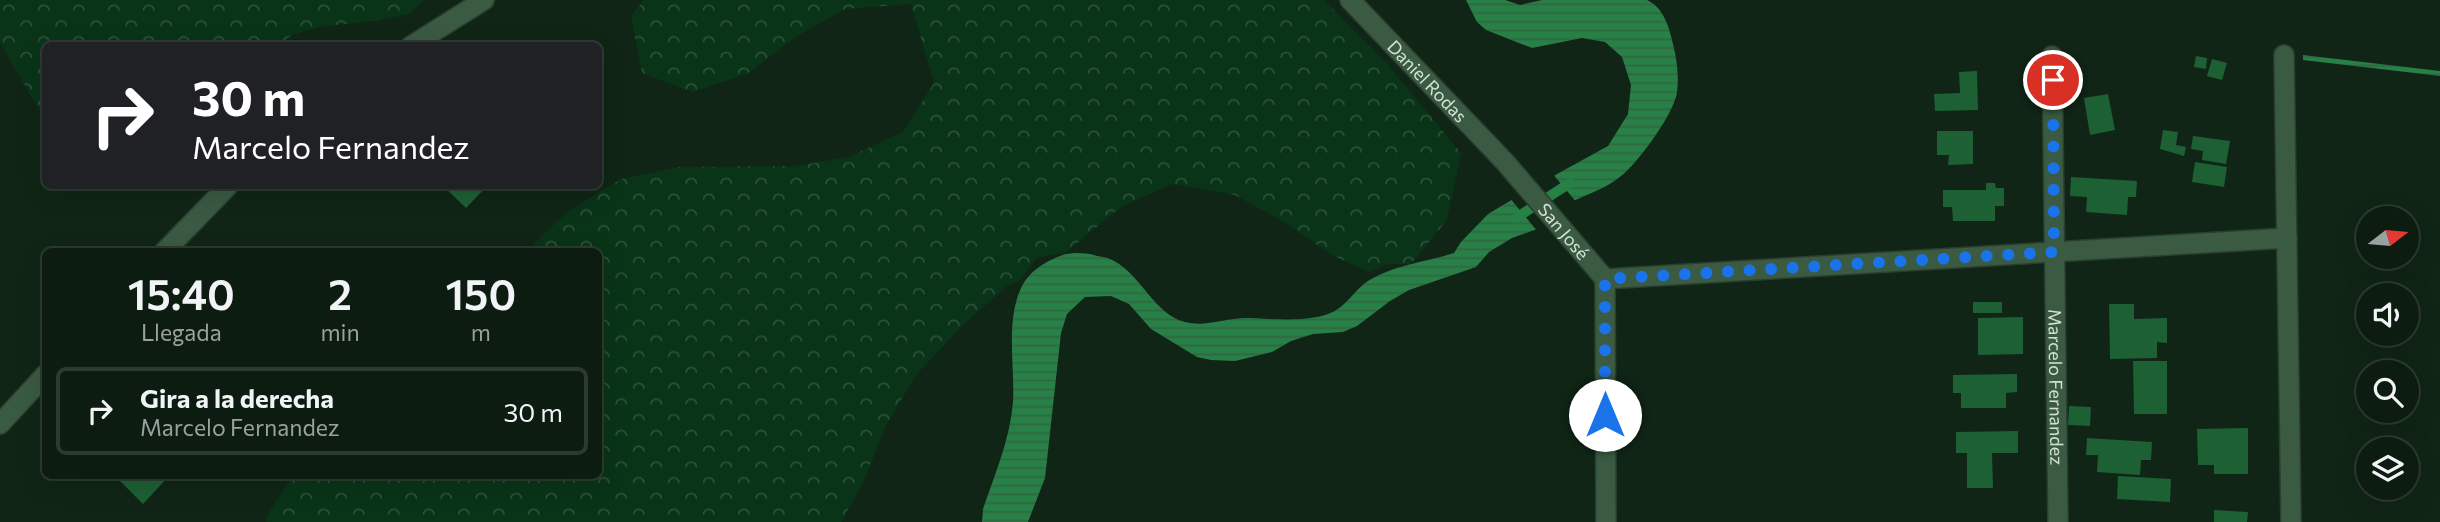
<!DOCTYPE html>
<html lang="es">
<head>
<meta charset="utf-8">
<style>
	body { margin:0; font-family:Commissioner,sans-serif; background:#1a291e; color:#f1f3f6; height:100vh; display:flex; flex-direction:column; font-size:26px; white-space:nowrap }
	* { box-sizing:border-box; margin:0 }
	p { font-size:23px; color:#9aa19f }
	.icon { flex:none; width:38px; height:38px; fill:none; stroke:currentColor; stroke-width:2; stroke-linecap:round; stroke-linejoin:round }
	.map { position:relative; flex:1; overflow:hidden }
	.side { position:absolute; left:42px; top:248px; width:560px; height:231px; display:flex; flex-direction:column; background:#0c1c10; border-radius:10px; box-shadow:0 7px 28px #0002,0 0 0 2px #2c3a30 }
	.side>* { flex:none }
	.banner { position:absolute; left:42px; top:42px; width:560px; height:147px; border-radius:10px; box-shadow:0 7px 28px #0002,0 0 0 2px #2c3a30; background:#202124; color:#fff; overflow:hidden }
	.needle { width:46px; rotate:74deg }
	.buttons { position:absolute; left:2356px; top:206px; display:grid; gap:14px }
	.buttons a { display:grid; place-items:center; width:63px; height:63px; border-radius:50%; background:#0c1c10; box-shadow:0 7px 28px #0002,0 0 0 2px #2c3a30; font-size:35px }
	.pin { position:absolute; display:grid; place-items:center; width:60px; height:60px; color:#fff; margin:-30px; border:4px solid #fff; border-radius:50%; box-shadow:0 2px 7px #0007 }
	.me { position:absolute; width:77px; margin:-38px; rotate:0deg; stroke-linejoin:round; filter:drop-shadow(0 0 5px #0008) }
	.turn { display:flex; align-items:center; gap:24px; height:147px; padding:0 35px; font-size:32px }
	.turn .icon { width:91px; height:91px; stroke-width:2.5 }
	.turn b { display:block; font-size:49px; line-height:60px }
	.eta { display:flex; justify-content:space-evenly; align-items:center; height:119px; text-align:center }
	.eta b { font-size:42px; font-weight:600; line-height:49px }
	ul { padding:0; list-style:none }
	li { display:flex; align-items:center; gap:21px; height:88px; margin:0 14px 10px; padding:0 21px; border:4px solid #2c3a30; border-radius:10px }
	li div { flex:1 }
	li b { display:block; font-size:26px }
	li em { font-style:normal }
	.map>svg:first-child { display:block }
	.forest { fill:url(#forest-crowns) }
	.water { fill:url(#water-rules) }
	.pier { fill:#102516 }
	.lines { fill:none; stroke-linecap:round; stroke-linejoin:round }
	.stream { stroke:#278046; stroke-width:10 }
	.building { fill:#1d6034 }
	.minor-casing { stroke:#2b3f31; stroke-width:22 }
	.minor { stroke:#3a5a42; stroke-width:19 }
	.route { stroke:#1a73e8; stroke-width:12; stroke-dasharray:0 21.6 }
	.labels { text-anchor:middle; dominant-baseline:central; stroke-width:5; stroke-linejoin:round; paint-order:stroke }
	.street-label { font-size:18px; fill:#d3e0d5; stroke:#102516 }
</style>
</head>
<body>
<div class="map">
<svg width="2440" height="522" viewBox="0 0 2440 522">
	<defs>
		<pattern id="forest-crowns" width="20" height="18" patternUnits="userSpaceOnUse" patternTransform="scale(1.75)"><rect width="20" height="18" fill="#093418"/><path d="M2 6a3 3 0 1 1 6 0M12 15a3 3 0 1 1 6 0" fill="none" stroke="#2c5139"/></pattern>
		<pattern id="water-rules" width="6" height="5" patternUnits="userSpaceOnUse" patternTransform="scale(1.75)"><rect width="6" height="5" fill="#278046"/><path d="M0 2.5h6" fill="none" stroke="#326543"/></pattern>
	</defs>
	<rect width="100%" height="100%" fill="#102516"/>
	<!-- forest -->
	<path class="forest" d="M0 0H425L408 14 380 20 320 27 292 35 279 45 46 46 45 120 0 43Z
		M644 0H1324L1384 60 1461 153 1447 220 1411 264H1388L1369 272 1332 255 1286 223 1235 195 1172 184 1121 207 1065 253 1037 258 1019 281 1007 286 964 324 916 375 885 427 864 481 841 522H266L269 512 293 476H598V252H526L567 212 621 179 680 167 796 166 848 157 903 132 934 83 911 4 845 9 794 38 747 74 692 92 642 73 631 16Z"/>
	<!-- water -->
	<path class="water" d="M1466 0H1505L1520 5 1542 0H1647C1664 8 1669 27 1673 44 1677 60 1679 76 1677 92 1675 112 1638 163 1621 176 1607 188 1586 195 1569 203L1548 179 1608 146 1628 114 1631 85 1622 57 1605 42 1582 38 1532 48 1486 30 1477 22Z
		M2303 55 2440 71V76L2303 60Z
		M1515 198 1540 228 1512 238 1489 252 1476 267 1409 290 1390 301 1357 326 1343 332 1313 334 1291 341 1272 352 1235 361 1211 360 1197 357 1151 329 1129 304 1111 296 1085 297 1067 314 1061 333 1045 478 1028 522H982L983 509C995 474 1010 439 1013 402 1015 366 1005 320 1022 286 1029 273 1040 265 1053 259 1067 252 1078 252 1094 255 1100 257 1108 257 1114 261 1142 276 1154 314 1185 322 1205 327 1224 319 1243 318 1270 318 1302 323 1328 314 1346 308 1353 291 1368 281 1394 265 1426 262 1454 253L1461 242 1488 214Z"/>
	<!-- pier -->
	<path class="pier" d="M1552 173 1577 203 1570 207 1566 206 1545 180 1546 176Z
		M1514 194 1518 195 1543 226 1542 231 1538 232 1509 197Z"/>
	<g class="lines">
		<!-- stream -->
		<path class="stream" d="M1516 218 1570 183"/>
	</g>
	<!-- building -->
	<path class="building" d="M2196 56 2207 58 2206 69 2194 67Z
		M2212 59 2227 63 2222 80 2207 76Z
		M1977 71 1978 110 1935 111 1934 94 1960 93 1959 72Z
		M2108 94 2115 130 2090 135 2084 98Z
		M2163 130 2178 132 2176 145 2186 147 2184 156 2160 149Z
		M1937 131H1973V164L1948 165 1949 155H1937Z
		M2193 136 2230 141 2226 164 2202 160 2203 151 2191 149Z
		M2195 162 2227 167 2224 187 2192 182Z
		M2071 177 2137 181 2136 197H2128L2127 215 2086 212 2087 197 2070 196Z
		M1986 183H1995L1996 188H2004V206H1995V221H1953L1952 207H1943V190H1986Z
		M443 186H484L486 187 466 208Z
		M1973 302H2002V313H1973Z
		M2109 304H2134V319L2167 318V343L2157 342V358L2110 359Z
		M2023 317V354L1978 355V318Z
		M2133 361H2167V414H2134Z
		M2017 374V392L2006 393V408H1961V393H1953V375Z
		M2069 406 2091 407 2090 426 2068 425Z
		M2248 428V474H2214V465H2198L2197 429Z
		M2018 431V453H1992L1993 488H1967V453H1956V432Z
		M2087 438 2152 442 2151 460H2141L2140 475 2097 472 2098 455H2086Z
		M119 476H169L143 504 117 478Z
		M2118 476 2171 479 2170 502 2117 499Z
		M2214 510 2248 512 2247 522H2214Z"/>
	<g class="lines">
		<defs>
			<g id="minor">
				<path id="s1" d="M1350 0 1505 162 1605 279 1606 522"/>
				<path d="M411 46 484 0"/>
				<path d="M2284 55 2291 522"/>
				<path id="s2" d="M2052 56 2058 522"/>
				<path d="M164 252 228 186"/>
				<path d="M1605 279 2287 238"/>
				<path d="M0 424 46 374"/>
			</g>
		</defs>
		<!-- minor casing -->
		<use href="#minor" class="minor-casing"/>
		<!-- minor -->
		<use href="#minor" class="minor"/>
	</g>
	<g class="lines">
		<!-- route -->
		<path class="route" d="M1605 415V279L2054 252 2053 80"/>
	</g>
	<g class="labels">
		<!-- street labels -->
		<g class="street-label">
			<text stroke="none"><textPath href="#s1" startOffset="112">Daniel Rodas</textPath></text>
			<text stroke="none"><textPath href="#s1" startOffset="315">San José</textPath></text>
			<text stroke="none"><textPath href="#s2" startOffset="331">Marcelo Fernandez</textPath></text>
		</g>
	</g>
</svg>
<div class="buttons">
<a><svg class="needle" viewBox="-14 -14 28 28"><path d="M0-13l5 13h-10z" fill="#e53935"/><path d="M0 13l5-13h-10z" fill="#9aa19f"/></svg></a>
<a><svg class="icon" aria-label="sound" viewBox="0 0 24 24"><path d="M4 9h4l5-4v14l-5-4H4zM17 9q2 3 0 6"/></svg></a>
<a><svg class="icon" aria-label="search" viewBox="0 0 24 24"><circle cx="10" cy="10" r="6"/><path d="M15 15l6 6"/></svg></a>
<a><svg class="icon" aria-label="layers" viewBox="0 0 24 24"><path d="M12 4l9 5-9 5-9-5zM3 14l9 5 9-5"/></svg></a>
</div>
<div class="pin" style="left:2053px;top:80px;background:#d93025"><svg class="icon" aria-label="arrive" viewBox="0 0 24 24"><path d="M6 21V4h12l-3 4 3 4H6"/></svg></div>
<svg class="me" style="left:1605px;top:415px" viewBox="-20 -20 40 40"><circle r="19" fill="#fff"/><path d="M0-13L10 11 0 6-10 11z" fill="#1a73e8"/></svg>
<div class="banner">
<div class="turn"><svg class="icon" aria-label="right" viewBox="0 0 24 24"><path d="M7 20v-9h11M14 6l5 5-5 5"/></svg><div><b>30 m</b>Marcelo Fernandez</div></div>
</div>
<section class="side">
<div class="eta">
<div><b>15:40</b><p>Llegada</p></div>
<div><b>2</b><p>min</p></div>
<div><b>150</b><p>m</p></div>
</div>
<ul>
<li><svg class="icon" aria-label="right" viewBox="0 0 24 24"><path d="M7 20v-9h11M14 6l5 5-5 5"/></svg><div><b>Gira a la derecha</b><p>Marcelo Fernandez</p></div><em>30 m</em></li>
</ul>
</section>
</div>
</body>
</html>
